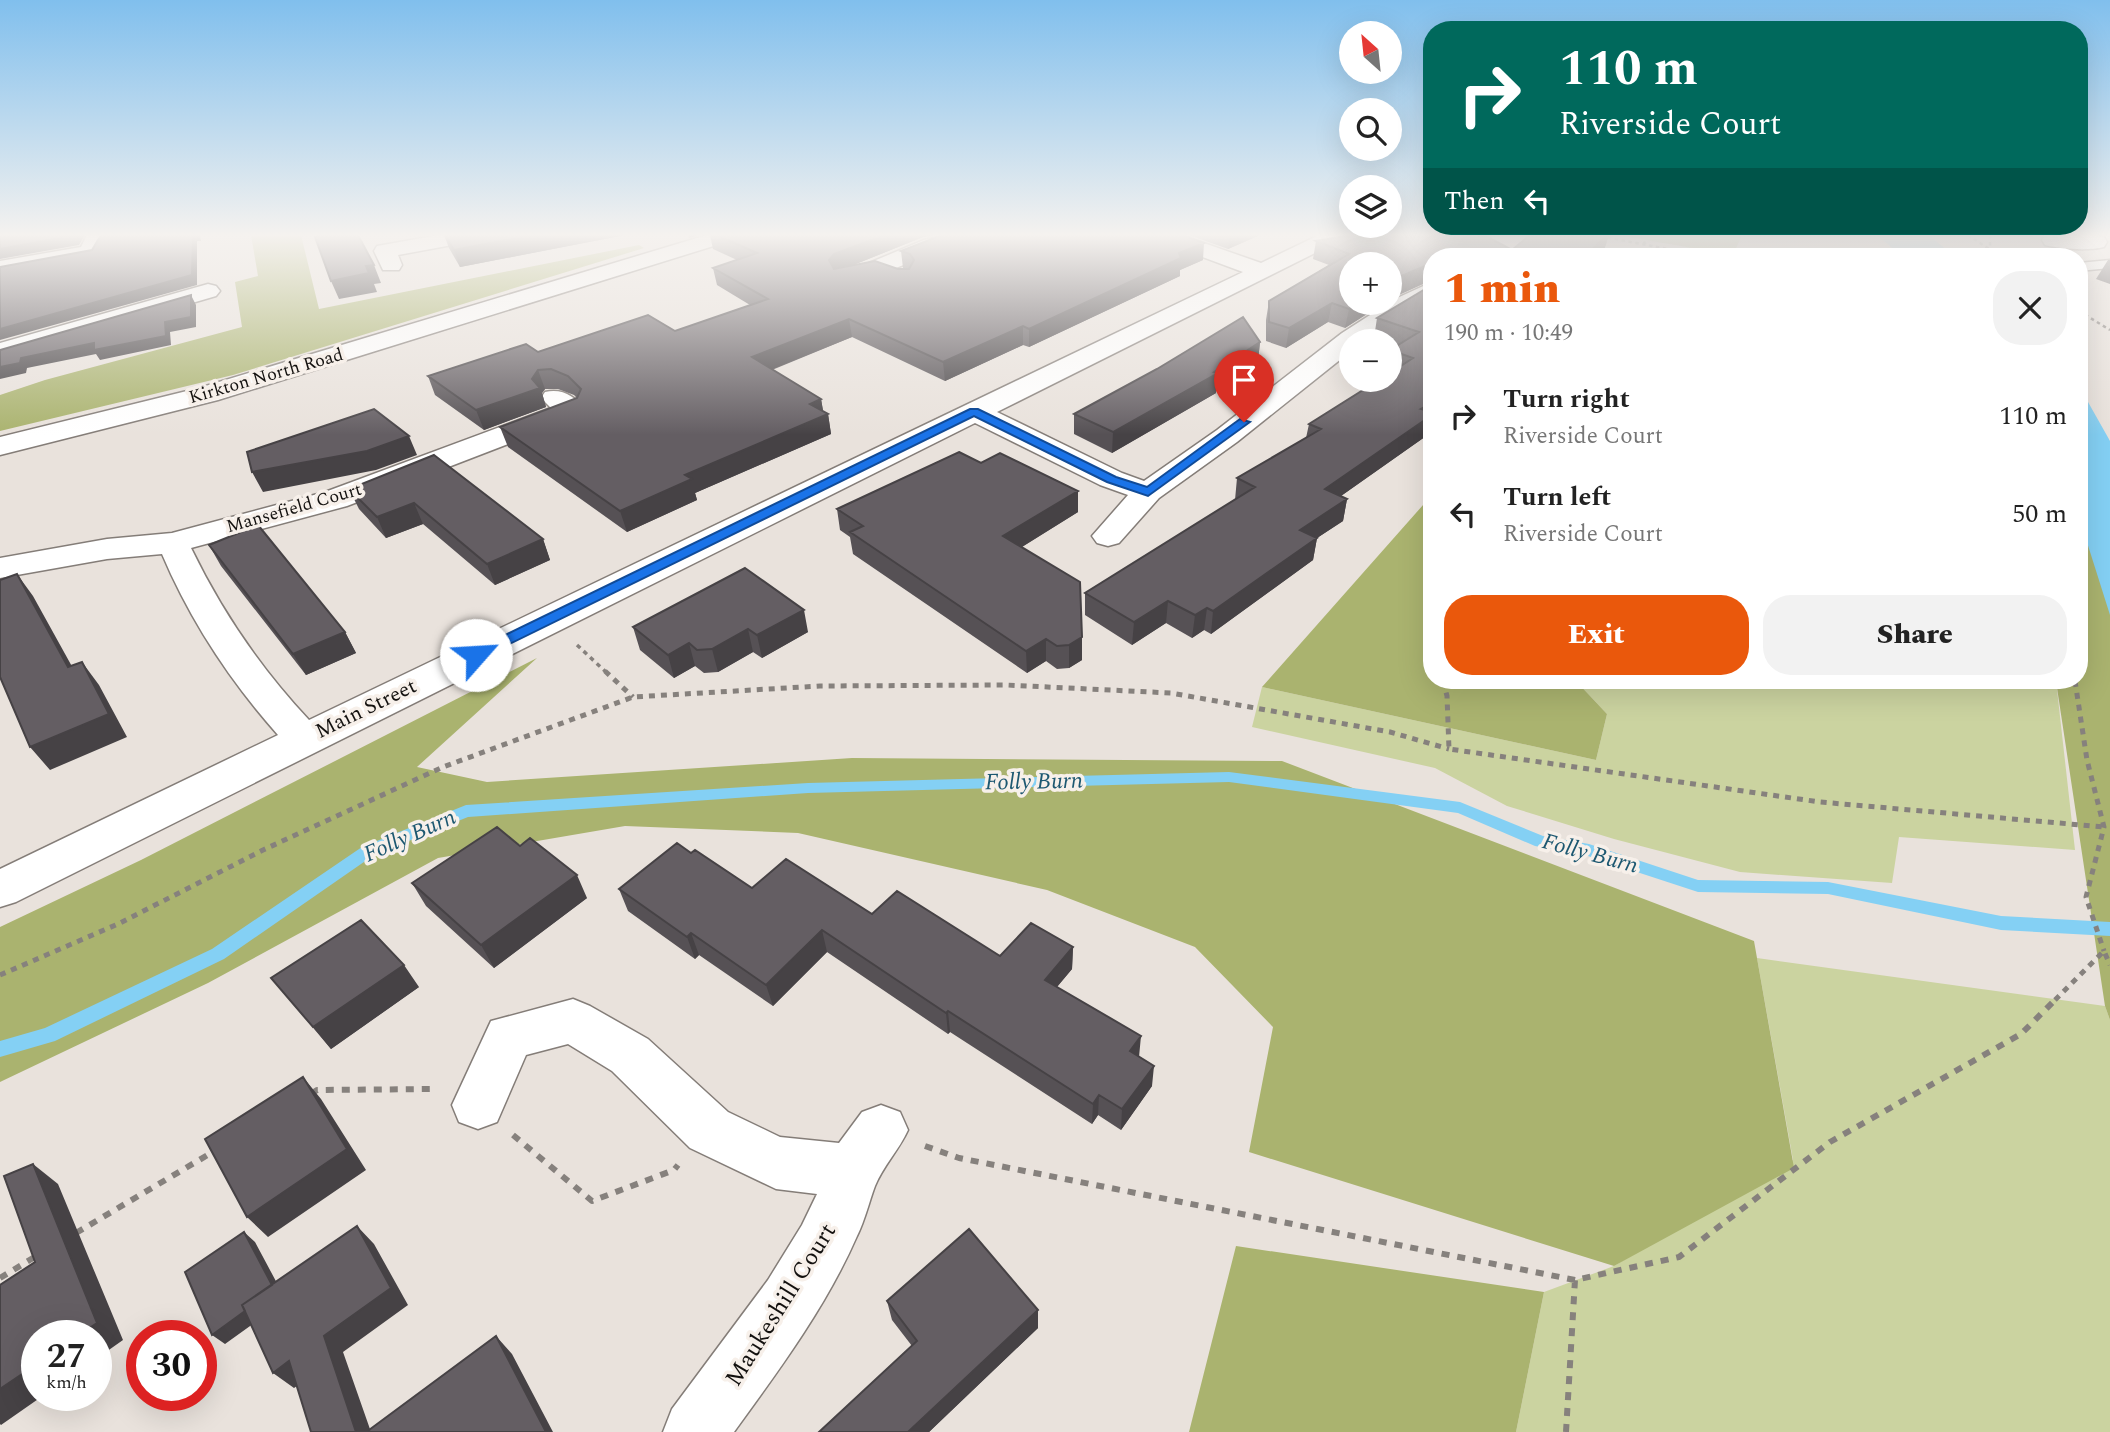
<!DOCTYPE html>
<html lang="en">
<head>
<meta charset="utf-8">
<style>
	body { margin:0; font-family:Spectral,serif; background:#f2f2f2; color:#222; height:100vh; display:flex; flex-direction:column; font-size:26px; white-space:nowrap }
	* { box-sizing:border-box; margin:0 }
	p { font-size:23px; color:#767676 }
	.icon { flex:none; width:38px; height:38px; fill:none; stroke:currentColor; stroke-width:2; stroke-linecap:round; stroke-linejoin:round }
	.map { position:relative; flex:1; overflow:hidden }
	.drawer { position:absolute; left:1423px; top:248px; width:665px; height:441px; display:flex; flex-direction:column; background:#fff; border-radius:28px; box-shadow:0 7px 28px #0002 }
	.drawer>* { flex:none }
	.guide { position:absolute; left:1423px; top:21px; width:665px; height:214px; border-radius:28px; box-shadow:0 7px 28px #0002; background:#00695c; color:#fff; overflow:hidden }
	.needle { width:46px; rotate:333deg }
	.controls { position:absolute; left:1339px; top:21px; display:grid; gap:14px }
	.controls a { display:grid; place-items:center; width:63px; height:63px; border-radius:50%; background:#fff; box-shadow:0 7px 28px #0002; font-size:35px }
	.speed { position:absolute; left:21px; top:1320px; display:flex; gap:14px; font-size:35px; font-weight:700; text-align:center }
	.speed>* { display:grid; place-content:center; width:91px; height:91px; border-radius:50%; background:#fff; box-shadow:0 7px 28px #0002; line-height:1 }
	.speed small { font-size:18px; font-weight:400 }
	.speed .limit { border:10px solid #d22; background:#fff; color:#111 }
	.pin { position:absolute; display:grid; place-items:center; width:60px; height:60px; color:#fff; margin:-72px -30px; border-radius:50% 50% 50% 0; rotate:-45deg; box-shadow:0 0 7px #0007 }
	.pin .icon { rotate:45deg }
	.me { position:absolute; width:77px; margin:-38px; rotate:64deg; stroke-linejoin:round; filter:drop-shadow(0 0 5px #0008) }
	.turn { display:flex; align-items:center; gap:24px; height:147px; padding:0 21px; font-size:32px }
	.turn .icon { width:91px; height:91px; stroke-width:2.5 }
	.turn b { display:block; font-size:49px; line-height:60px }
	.then { display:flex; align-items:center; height:66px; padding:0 21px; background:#0003; gap:14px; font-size:26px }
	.round { display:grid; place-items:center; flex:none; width:74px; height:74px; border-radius:28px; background:#f2f2f2 }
	.head { display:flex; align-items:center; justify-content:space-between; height:119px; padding:0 21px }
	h1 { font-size:42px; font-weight:800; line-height:52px; color:#ea580c }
	.primary-button { display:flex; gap:14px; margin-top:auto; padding:14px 21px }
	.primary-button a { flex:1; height:80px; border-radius:28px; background:#ea580c; color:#fff; font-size:28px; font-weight:800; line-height:80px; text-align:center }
	.primary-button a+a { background:#f2f2f2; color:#222 }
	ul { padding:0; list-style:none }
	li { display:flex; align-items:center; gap:21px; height:98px; padding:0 21px }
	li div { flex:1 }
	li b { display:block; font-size:26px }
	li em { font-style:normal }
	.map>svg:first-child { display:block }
	.green { fill:#cbd3a0 }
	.forest { fill:#aab36f }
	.water { fill:#84d0f4 }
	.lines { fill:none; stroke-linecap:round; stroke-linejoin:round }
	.stream { fill:#84d0f4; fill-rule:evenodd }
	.service-casing { stroke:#847d78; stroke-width:3 }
	.minor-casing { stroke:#847d78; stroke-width:3 }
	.secondary-casing { stroke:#847d78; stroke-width:3 }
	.path-far3 { stroke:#86817d; stroke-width:2.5; stroke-dasharray:3.5 3.5; stroke-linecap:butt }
	.path-far2 { stroke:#86817d; stroke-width:3.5; stroke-dasharray:4.5 4.5; stroke-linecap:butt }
	.path-far1 { stroke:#86817d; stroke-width:5; stroke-dasharray:6 6; stroke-linecap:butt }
	.path { stroke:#86817d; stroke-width:6; stroke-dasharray:8 8; stroke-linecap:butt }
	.service { fill:#fff; fill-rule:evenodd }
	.minor { fill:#fff; fill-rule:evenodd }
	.secondary { fill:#fff; fill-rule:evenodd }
	.wall { fill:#565155 }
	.shaded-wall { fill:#464245 }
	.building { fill:#645e63; stroke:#464245; stroke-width:2 }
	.route { fill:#1a73e8; stroke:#114b97; stroke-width:2 }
	.labels { text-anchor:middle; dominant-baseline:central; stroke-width:7; stroke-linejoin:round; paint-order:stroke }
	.far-street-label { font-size:18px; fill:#13110f; stroke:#f7f0ea }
	.street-label { font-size:21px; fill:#13110f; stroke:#f7f0ea }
	.water-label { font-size:23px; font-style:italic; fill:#1d5871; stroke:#f7f0ea }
	.near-street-label { font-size:24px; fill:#13110f; stroke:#f7f0ea }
</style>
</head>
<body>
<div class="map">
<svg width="2110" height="1432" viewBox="0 0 2110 1432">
	<rect width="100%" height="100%" fill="#e9e2dc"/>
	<!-- green -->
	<path class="green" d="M1576 681H2056L2075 850 1899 837 1892 883 1740 872 1614 839 1507 806 1435 768 1252 727 1262 687 1596 760 1607 714Z
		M1757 958 2105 1006 2110 1020V1432H1516L1544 1292 1614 1266 1793 1160Z"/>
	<!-- forest -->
	<path class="forest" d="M251 235H301L319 309 639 245 644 248 233 375 0 431V395L45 380 242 327 235 282 258 276Z
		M1617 235H1742L1733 255Z
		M2079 475 2110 569V1020L2105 1006 2056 681H2079Z
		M1431 496 1432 681H1576L1607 714 1596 760 1262 687Z
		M537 658 417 767 487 782 852 758 1282 761 1754 941 1794 1168 1614 1266 1249 1152 1273 1027 1195 947 1047 890 798 833 625 826 438 858 208 983 0 1082V927L141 860Z
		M1236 1246 1544 1292 1516 1432H1189Z"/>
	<!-- water -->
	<path class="water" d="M1877 235H1929L1955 257H1903Z
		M2079 386 2110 441V615L2079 517Z"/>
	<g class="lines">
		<!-- stream -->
		<path class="stream" d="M1229 772 1460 802 1543 836 1589 844 1698 880 1828 882 2001 916 2110 922V936L2001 930 1828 894 1698 892 1588 856 1535 846 1458 813 1229 782 808 793 468 817 374 855 224 959 55 1041 0 1057V1041L45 1028 212 949 362 847 466 805 808 783Z"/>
		<defs>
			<path id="service" d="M2110 260V268L2079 271V263Z"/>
			<path id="minor" d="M87 235H109L97 257 0 275V261L81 247Z
				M439 235H485L481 239 474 241 398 255 402 265 399 270H383L374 251 377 246Z
				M946 235H982L978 239 940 250 896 268 910 274 913 279 910 284C897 287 874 279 866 268L869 263 924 240Z
				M1150 235H1181L1261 263 1319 235H1347L1343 239 997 412 1122 473 1144 481 1217 430 1342 333 1395 299 1432 282V299L1363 341H1351V351L1237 442 1159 498 1119 543 1108 546 1097 543 1092 536 1128 495 1100 485 975 423 16 902 0 907V869L278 735C230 681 190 620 162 554L107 559 0 578V558L107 539 172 533 325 492 551 408 541 398 545 392C562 388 575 396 585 410L581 416 347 506 191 548C222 612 261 669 309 720L1243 272 1154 239Z
				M2045 235 2096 236 2104 237 2107 242 2104 247C2087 251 2062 249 2045 245L2042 240Z
				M208 284 216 286 220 291 216 296 0 359V343Z
				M573 999 590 1006 648 1039 728 1112 780 1137 839 1143 862 1112 881 1105 900 1112 908 1130C899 1150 883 1166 875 1186 869 1202 865 1220 857 1236 826 1307 779 1370 734 1432H663L672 1409 768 1280 802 1225 817 1194 776 1189 690 1148 612 1071 568 1044 526 1055 497 1122 478 1129 459 1122 452 1105 491 1021Z"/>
			<path id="secondary" d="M707 235H740L736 239 218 400 0 455V437L199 388Z"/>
		</defs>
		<!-- service casing -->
		<use href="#service" class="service-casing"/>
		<!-- minor casing -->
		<use href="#minor" class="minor-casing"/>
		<!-- secondary casing -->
		<use href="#secondary" class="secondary-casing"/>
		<!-- path-far3 -->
		<path class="path-far3" d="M1594 235 1710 257
			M1641 235 1646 246
			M1968 235 2001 257
			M1990 235V248
			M2079 311 2110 330"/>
		<!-- path-far2 -->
		<path class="path-far2" d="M1432 587 1428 591 1432 613
			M577 645 607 673"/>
		<!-- path-far1 -->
		<path class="path-far1" d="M605 671 633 697
			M1443 681 1447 696 1449 749 1820 802 2104 827
			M2075 681 2087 760 2104 827 2086 897 2104 951
			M0 975 118 924 263 850 443 767 633 697 820 686 1006 685 1171 693 1390 732 1449 749
			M2055 1000 2104 951 2110 965"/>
		<!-- path -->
		<path class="path" d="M311 1094 317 1090 434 1089
			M513 1135 592 1201 674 1170 678 1165
			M925 1146 959 1158 1575 1280
			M76 1233 216 1150
			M0 1278 38 1255
			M1566 1432 1575 1280 1679 1257 1830 1142 2021 1034 2056 999"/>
		<!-- service -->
		<use href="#service" class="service"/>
		<!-- minor -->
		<use href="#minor" class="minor"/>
		<!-- secondary -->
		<use href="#secondary" class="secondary"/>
	</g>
	<!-- wall -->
	<path class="wall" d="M444 235H625L460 267 449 248Z
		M710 235H935L923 237 851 266 898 269H905L903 268 901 251 1203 260 1180 270V276L1029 347 1023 345 945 381 852 337 772 370 821 399 823 411 828 414 831 434 695 493 697 500 627 532 508 447 500 427 577 398 574 395 558 389H545L542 393 546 407 484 430 435 395 428 376 538 352 675 331 750 305 717 285 713 268 737 260 713 249Z
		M1189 235H1260L1228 249Z
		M1530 235H1609L1604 250 1597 257H1432V280L1394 297 1351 303H1384L1345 328 1328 322 1286 348 1266 341V320L1269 301 1329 265 1313 259 1316 241 1512 250Z
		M2108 260H2110V284L2096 279Z
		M1432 285V424L1429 434 1341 496 1347 499 1343 521 1317 538 1313 560 1211 634 1204 630 1192 638 1166 623 1132 645 1085 615V593L1235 500 1237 478 1306 438 1309 424 1391 372 1390 371V350L1397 346 1390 343V341H1384L1374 338 1377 318Z
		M1260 342 1258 361 1216 389V393L1112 453 1074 434V414Z
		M434 455 543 539 550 560 495 585 423 524 386 538 359 509 349 489Z
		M837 509 1078 512 1022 547 1082 660 1069 668 1057 669 1046 661 1027 673 853 554 850 537 840 530Z
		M209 545 345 632 356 653 306 675 221 566Z
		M745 568 808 632 762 658 753 652 718 672 704 673 695 666 674 678 640 650 633 627Z
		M691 853 752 888 872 914 1000 956 1073 947 1072 969 1057 987 1139 1056 1152 1086 1121 1130 1098 1115 1092 1124 950 1032 948 1034 827 952 773 1006 699 955 695 959 628 911 619 889Z
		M412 883 587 898 494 968 426 906Z
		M271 978 419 987 331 1049Z
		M887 1301 1038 1328 929 1432H819L912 1346 892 1320Z"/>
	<!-- shaded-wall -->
	<path class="shaded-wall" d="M75 235H85L79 245 0 259V249Z
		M193 235H200L201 241H197V285L0 340V329Z
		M533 235H625L460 267 454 250Z
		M688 235H699L689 238Z
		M885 235H935L923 237 836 272 829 260 834 254Z
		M1230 235H1260L1228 249Z
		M1607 235H1609L1604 250 1597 257H1584Z
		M1204 243 1203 260 1180 270V276L1029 347V329L1179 253Z
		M1432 263 1431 280 1390 299V283L1397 278Z
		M374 265 381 283 374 284 377 292 339 299 331 281 366 266Z
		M191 295 196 305V327L170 332 171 345 100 360 96 354 27 368 26 373 0 379V367L21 358 165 322Z
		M1332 303 1328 322 1286 348 1289 328Z
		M1358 303H1384L1345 328 1349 309Z
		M849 319 852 337 755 376 752 357Z
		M1023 326V345L945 381 943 362Z
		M1260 342 1258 361 1216 389V393L1112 453 1113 432 1214 372Z
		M538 370 545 389 542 393 546 407 484 430 476 410 532 379Z
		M821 399 824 416 828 414 831 434 695 493 697 500 627 532 620 511 810 404Z
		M1432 403V424L1429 434 1321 510 1325 489 1421 409Z
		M409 436 417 455 376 470 263 492 252 472Z
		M1078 491V512L1004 558 1003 536Z
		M1347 499 1343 521 1317 538 1313 560 1211 634 1213 611 1300 530Z
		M414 503 423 524 386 538 377 517Z
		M543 539 550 560 495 585 487 564Z
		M17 574 33 596 85 690 68 667Z
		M1168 601 1166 623 1132 645 1134 622Z
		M1207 608 1204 630 1192 638 1195 615Z
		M804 610 808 632 762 658 757 635Z
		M748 629 753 652 718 672 712 649Z
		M345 632 356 653 306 675 293 654Z
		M1082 637V660L1069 668V645Z
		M1046 639V661L1027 673 1026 651Z
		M689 643 695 666 674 678 668 655Z
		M82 662 99 685 127 737 50 770 30 747Z
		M577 875 587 898 494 968 481 945Z
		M822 930 827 952 773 1006 766 985Z
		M691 933 699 955 695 959 687 937Z
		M1073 947 1072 969 1045 1001V980Z
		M404 965 419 987 331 1049 313 1027Z
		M948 1011 950 1032 948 1034 946 1013Z
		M1141 1036 1139 1057 1130 1051Z
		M1154 1066 1152 1086 1121 1130 1122 1109Z
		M303 1077 321 1099 366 1170 268 1237 247 1217Z
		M1099 1095 1098 1115 1092 1124 1093 1104Z
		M33 1164 58 1184 123 1340 96 1359V1335H79Z
		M357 1226 374 1244 408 1305 343 1352 371 1432H356L324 1336Z
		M244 1232 255 1242 286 1300 225 1344 212 1335Z
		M1038 1310V1328L929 1432H910L909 1431Z
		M496 1336 512 1354 553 1432H546Z
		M289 1361 310 1377 294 1388 273 1373Z
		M37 1364V1395H44L1 1425 0 1424V1389Z"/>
	<!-- building -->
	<path class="building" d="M0 235H75L0 249Z
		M101 235H193L192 275 0 329V267L92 250Z
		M318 235H358L374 265 366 266 369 273 331 281 315 237H319Z
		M445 235H533L454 250Z
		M716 235H885L834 254 829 260 834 269 875 261 898 269H909L914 260 910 254 901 251 942 235H1182L1204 243 1179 253 1181 258 1029 329 1023 326 943 362 849 319 752 357 821 399 810 404 828 414 685 475 692 479 620 511 500 427 577 398 581 389 568 376 551 369 538 370 532 379 540 388 476 410 428 376 526 344 538 352 648 315 675 331 768 299 713 268 757 253Z
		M1351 235H1484L1512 250 1530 235H1607L1584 257H1432V263L1397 278 1390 283V264H1351V303H1358L1349 309 1332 303 1289 328 1269 322V301L1349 254 1316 241Z
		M1432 285V403L1421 409 1432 412V415L1325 489 1347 499 1300 530 1317 538 1213 611 1207 608 1195 615 1168 601 1134 622 1085 593 1255 487 1237 478 1321 429 1309 424 1379 380H1390V373L1413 358 1390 350 1419 332 1377 318Z
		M191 295V317L165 322 166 336 94 350V343L21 358 20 363 0 367V350Z
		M1243 317 1260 342 1214 372 1218 373 1113 432 1074 414 1157 369Z
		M374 409 409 436 367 451 252 472 247 452Z
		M959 452 981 463 1000 453 1078 491 1003 536 1080 582 1082 637 1069 645 1057 646 1046 639 1026 651 850 532 863 526 837 509Z
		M434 455 543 539 487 564 414 503 377 517 349 489Z
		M258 525 345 632 293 654 209 545Z
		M745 568 804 610 757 635 748 629 712 649 697 650 689 643 668 655 633 627Z
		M17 574 68 667 82 662 109 714 30 747 0 677V580Z
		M497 827 520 846 530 838 577 875 481 945 412 883Z
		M677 843 691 853 695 850 752 888 786 859 872 914 897 891 1000 956 1031 923 1073 947 1045 980 1141 1036 1130 1051 1154 1066 1122 1109 1099 1095 1093 1104 948 1011 946 1013 822 930 766 985 691 933 687 937 619 889Z
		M361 920 404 965 313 1027 271 978Z
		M303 1077 347 1149 247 1217 205 1139Z
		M33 1164 97 1323 79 1335H37V1364L0 1389V1285L35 1262 4 1176Z
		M357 1226 391 1288 324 1336 356 1432H311L289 1361 273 1373 242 1305Z
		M969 1229 1038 1310 909 1431 910 1432H819L917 1341 887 1301Z
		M244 1232 272 1285 242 1305 245 1311 212 1335 185 1272Z
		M496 1336 546 1432H370L369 1430Z"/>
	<!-- sky -->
	<linearGradient id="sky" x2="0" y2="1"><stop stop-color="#80bfed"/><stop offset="0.54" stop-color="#f5f2ef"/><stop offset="1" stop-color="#f5f2ef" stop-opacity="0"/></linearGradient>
	<rect width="2110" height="435" fill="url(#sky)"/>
	<!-- route -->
	<path class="route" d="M970 409H978L1116 477 1147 487 1240 419 1250 422 1148 496 1107 482 974 416 481 658 476 660 468 655 470 652Z"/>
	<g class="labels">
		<!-- far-street labels -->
		<g class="far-street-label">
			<text transform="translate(266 376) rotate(-16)">Kirkton North Road</text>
			<text transform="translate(294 508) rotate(-16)">Mansefield Court</text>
		</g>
		<!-- street labels -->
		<g class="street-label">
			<text transform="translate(366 709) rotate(-26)">Main Street</text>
		</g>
		<!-- water labels -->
		<g class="water-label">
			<text transform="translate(1034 782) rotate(-1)">Folly Burn</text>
			<text transform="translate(410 836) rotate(-24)">Folly Burn</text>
			<text transform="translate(1590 854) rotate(15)">Folly Burn</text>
		</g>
		<!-- near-street labels -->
		<g class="near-street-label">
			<text transform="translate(781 1305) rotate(-58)">Maukeshill Court</text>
		</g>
	</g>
</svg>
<div class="controls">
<a><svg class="needle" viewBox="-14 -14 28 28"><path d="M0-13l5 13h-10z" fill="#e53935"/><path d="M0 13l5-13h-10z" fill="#767676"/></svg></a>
<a><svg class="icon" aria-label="search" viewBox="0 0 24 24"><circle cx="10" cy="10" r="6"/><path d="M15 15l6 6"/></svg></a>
<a><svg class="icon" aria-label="layers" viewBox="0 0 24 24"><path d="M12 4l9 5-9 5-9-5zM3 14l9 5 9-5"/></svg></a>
<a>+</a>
<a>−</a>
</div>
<div class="speed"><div>27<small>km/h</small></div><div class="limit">30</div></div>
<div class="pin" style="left:1244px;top:422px;background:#d93025"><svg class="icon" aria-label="arrive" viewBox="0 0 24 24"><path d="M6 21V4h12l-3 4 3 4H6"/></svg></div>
<svg class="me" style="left:476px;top:655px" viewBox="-20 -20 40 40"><circle r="19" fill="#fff"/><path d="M0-13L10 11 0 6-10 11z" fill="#1a73e8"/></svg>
<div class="guide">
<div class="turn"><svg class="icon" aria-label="right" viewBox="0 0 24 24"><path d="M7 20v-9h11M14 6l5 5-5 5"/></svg><div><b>110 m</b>Riverside Court</div></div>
<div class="then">Then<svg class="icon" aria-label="left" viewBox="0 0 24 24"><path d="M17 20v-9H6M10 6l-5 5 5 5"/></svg></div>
</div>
<section class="drawer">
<div class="head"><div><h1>1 min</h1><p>190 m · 10:49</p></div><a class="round"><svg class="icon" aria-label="close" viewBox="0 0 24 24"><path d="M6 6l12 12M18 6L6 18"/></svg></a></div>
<ul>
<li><svg class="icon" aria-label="right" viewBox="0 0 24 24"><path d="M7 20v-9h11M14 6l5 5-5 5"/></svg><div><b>Turn right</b><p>Riverside Court</p></div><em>110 m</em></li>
<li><svg class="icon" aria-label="left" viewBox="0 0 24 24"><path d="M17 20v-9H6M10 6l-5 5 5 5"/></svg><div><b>Turn left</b><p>Riverside Court</p></div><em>50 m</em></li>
</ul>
<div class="primary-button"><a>Exit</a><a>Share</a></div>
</section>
</div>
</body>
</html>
